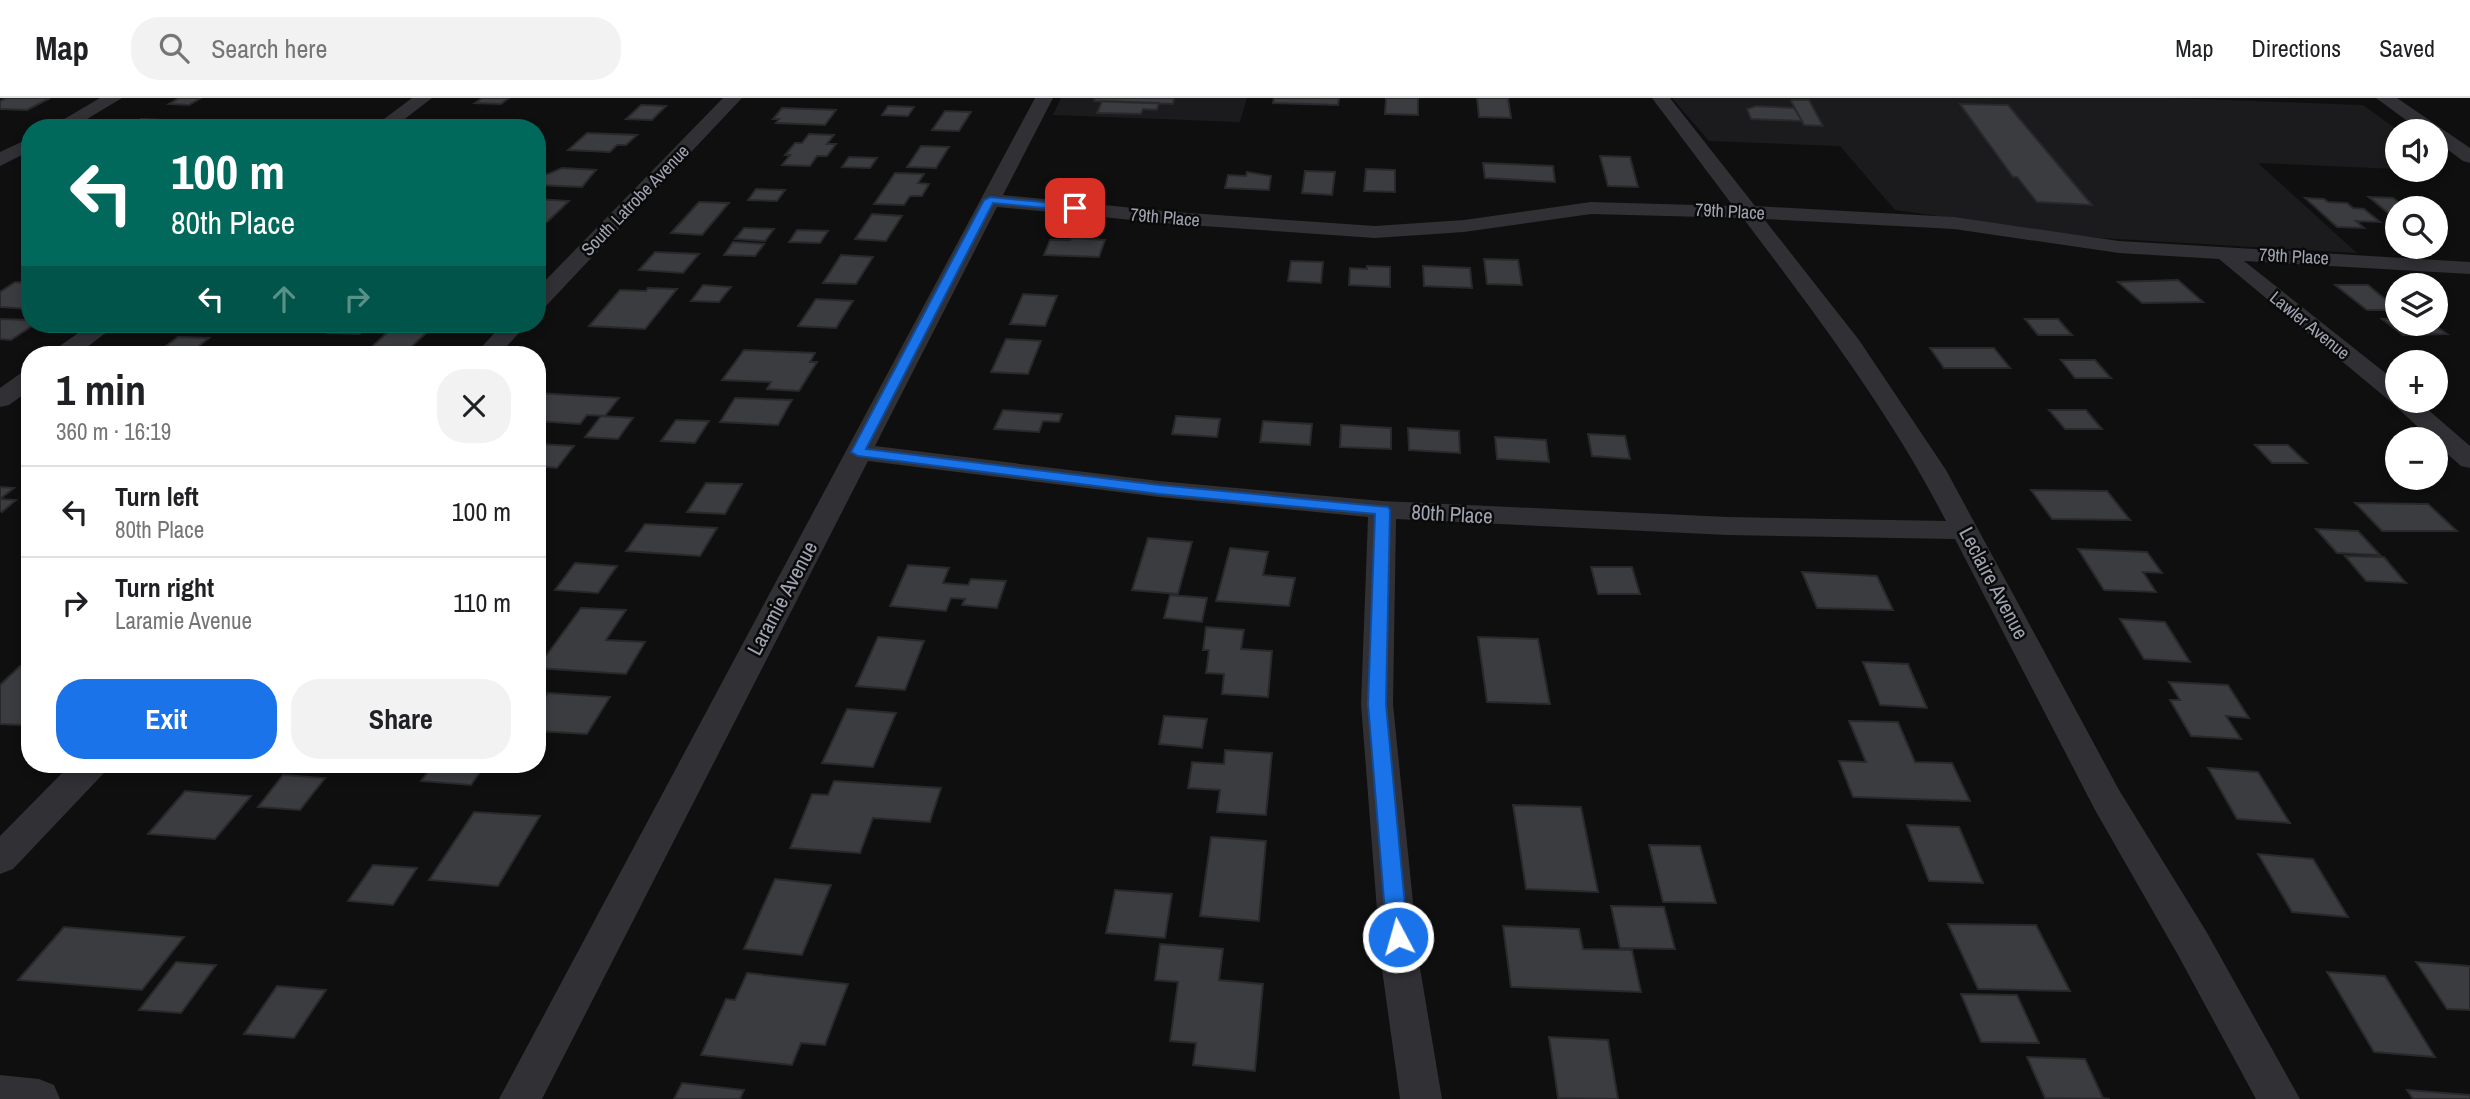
<!DOCTYPE html>
<html lang="en">
<head>
<meta charset="utf-8">
<style>
	body { margin:0; font-family:"Archivo Narrow",sans-serif; background:#f2f2f2; color:#202124; height:100vh; display:flex; flex-direction:column; font-size:26px; white-space:nowrap }
	* { box-sizing:border-box; margin:0 }
	p { font-size:23px; color:#757577 }
	.icon { flex:none; width:38px; height:38px; fill:none; stroke:currentColor; stroke-width:2; stroke-linecap:round; stroke-linejoin:round }
	.map { position:relative; flex:1; overflow:hidden }
	.side { position:absolute; left:21px; top:248px; width:525px; height:427px; display:flex; flex-direction:column; background:#fff; border-radius:28px; box-shadow:0 4px 10px #0003 }
	.side>* { flex:none }
	.top-card { position:absolute; left:21px; top:21px; width:525px; height:214px; border-radius:28px; box-shadow:0 4px 10px #0003; background:#00695c; color:#fff; overflow:hidden }
	.tools { position:absolute; left:2385px; top:21px; display:grid; gap:14px }
	.tools a { display:grid; place-items:center; width:63px; height:63px; border-radius:50%; background:#fff; box-shadow:0 4px 10px #0003; font-size:35px }
	.pin { position:absolute; display:grid; place-items:center; width:60px; height:60px; color:#fff; margin:-30px; border-radius:14px; box-shadow:0 4px 10px #0006 }
	.me { position:absolute; width:77px; margin:-38px; rotate:354deg; stroke-linejoin:round; filter:drop-shadow(0 0 5px #0008) }
	.turn { display:flex; align-items:center; gap:24px; height:147px; padding:0 35px; font-size:32px }
	.turn .icon { width:91px; height:91px; stroke-width:2.5 }
	.turn b { display:block; font-size:49px; line-height:60px }
	.lanes { display:flex; align-items:center; height:66px; padding:0 35px; background:#0003; justify-content:center; gap:35px; direction:ltr }
	.lanes .off { opacity:.35 }
	.round { display:grid; place-items:center; flex:none; width:74px; height:74px; border-radius:28px; background:#f2f2f2 }
	.headline { display:flex; align-items:center; justify-content:space-between; height:119px; padding:0 35px }
	h1 { font-size:42px; font-weight:800; line-height:52px }
	.action { display:flex; gap:14px; margin-top:auto; padding:14px 35px }
	.action a { flex:1; height:80px; border-radius:28px; background:#1a73e8; color:#fff; font-size:28px; font-weight:800; line-height:80px; text-align:center }
	.action a+a { background:#f2f2f2; color:#202124 }
	ul { padding:0; list-style:none }
	li { display:flex; align-items:center; gap:21px; height:91px; padding:0 35px; border-top:2px solid #e0e0e0 }
	li div { flex:1 }
	li b { display:block; font-size:26px }
	li em { font-style:normal }
	header { display:flex; align-items:center; gap:42px; box-sizing:border-box; height:98px; padding:0 35px; background:#fff; border-bottom:2px solid #e0e0e0 }
	header strong { font-size:33px }
	nav { display:flex; gap:38px; margin-inline-start:auto; font-size:24px }
	.search { width:490px; height:63px; background:#f2f2f2; display:flex; align-items:center; gap:18px; box-sizing:border-box; padding:0 24px; border-radius:28px; color:#757577; font-size:26px }
	.map>svg:first-child { display:block }
	.built { fill:#1b1b1d }
	.building { fill:#3b3c40; stroke:#29292c; stroke-width:2 }
	.lines { fill:none; stroke-linecap:round; stroke-linejoin:round }
	.street { fill:#303035; fill-rule:evenodd }
	.route { fill:#1a73e8; stroke:#114b97; stroke-width:2 }
	.labels { text-anchor:middle; dominant-baseline:central; stroke-width:5; stroke-linejoin:round; paint-order:stroke }
	.far-street-label { font-size:18px; fill:#a0a3b1; stroke:#0a0a0b }
	.street-label { font-size:21px; fill:#a0a3b1; stroke:#0a0a0b }
</style>
</head>
<body>
<header>
<strong>Map</strong>
<div class="search"><svg class="icon" aria-label="search" viewBox="0 0 24 24"><circle cx="10" cy="10" r="6"/><path d="M15 15l6 6"/></svg>Search here</div>
<nav><a>Map</a><a>Directions</a><a>Saved</a></nav>
</header>
<div class="map">
<svg width="2470" height="1001" viewBox="0 0 2470 1001">
	<rect width="100%" height="100%" fill="#0f0f10"/>
	<!-- built -->
	<path class="built" d="M1061 0H1247L1240 24 1053 17Z
		M1672 0H2169L2363 7 2399 33 2397 71 2258 65 2357 155 2100 140 1895 112 1840 48 1709 43Z"/>
	<!-- building -->
	<path class="building" d="M6 0H50L27 12 0 11V3Z
		M179 0H201L189 7 169 6Z
		M482 0H509L501 6 475 5Z
		M1095 0H1174L1173 6 1094 3Z
		M1274 0H1339L1338 7 1273 5Z
		M1386 0H1418V17L1385 16Z
		M1477 0H1508L1511 20 1479 19Z
		M1792 2H1809L1823 28 1804 27 1791 3Z
		M1102 3 1159 5 1157 12 1143 11 1141 16 1097 15Z
		M1960 6 2008 7 2092 107 2037 104 2017 79H2013Z
		M641 7 666 8 652 22 626 21Z
		M888 8 914 9 908 18 882 17Z
		M1756 8 1794 10 1802 23 1751 21 1747 11Z
		M782 10 836 12 825 27 776 25 779 21H773Z
		M945 13 971 14 959 33 932 32Z
		M141 21 167 22 153 30H125Z
		M587 35 637 37 626 47H617L610 54 568 52Z
		M809 36 834 37 827 46H836L827 58H817L810 68 782 67 790 57H785L795 45H802Z
		M921 48 949 49 936 70 907 69Z
		M1600 58 1630 59 1638 89 1608 88Z
		M849 59 877 60 870 70 842 69Z
		M1483 65 1553 68 1555 84 1485 80Z
		M562 70 596 72 582 89 537 87V75L548 76Z
		M1366 71 1395 72V94L1364 93Z
		M1305 73 1335 74 1332 97 1302 95Z
		M1247 74 1271 78 1269 92 1225 90 1228 77 1246 78Z
		M895 75 924 76 918 85 929 86 922 98H910L904 107 874 106Z
		M756 91 785 92 777 103 748 102Z
		M2369 99 2393 100 2405 109 2421 110H2398V123Z
		M2305 100 2324 101 2328 104 2347 105 2353 110 2364 111 2380 124 2356 123 2364 130 2337 129Z
		M537 101 569 103 547 124H537Z
		M699 104 729 105 702 137 671 135Z
		M872 116 902 118 886 143 855 141Z
		M744 130 774 131 765 143 735 141Z
		M797 132 828 133 820 145 789 144Z
		M1072 140 1105 142 1099 159 1044 157 1050 142H1070Z
		M733 144 764 146 755 158 724 157Z
		M655 154 699 156 683 175 639 172Z
		M841 157 873 159 856 186 823 185Z
		M1484 161 1518 162 1522 187 1487 186Z
		M1291 163 1323 164 1321 185 1288 183Z
		M1367 168 1390 169V189L1349 187 1350 170 1367 171Z
		M1423 168 1470 170 1472 190 1424 188Z
		M2178 182 2203 204 2142 205 2118 184Z
		M15 184 30 185V211L0 209V194Z
		M703 187 731 189 719 204 691 203Z
		M2335 187H2368L2398 212H2367Z
		M648 190 677 191 645 231 589 228 620 192 646 193Z
		M1023 196 1057 198 1045 228 1010 226Z
		M816 201 853 203 836 230 798 228Z
		M0 221 30 222V226H35L11 242 0 241Z
		M2025 221H2058L2072 237H2038Z
		M2382 221H2398V226H2433L2447 236 2403 237Z
		M183 226H246L236 234 176 231Z
		M339 226H371L359 236 329 235Z
		M391 231 428 233 409 251 412 252 407 257H363Z
		M178 239 209 240 189 256 158 254Z
		M1006 241 1041 243 1028 276 991 274Z
		M1930 250H1994L2010 270H1944Z
		M744 252 815 255 810 264H817L799 293 767 291 771 284 722 282Z
		M2061 262H2095L2111 280H2075Z
		M537 295 619 300 605 318 587 317 580 326 537 323Z
		M735 300 792 302 778 327 720 324Z
		M1003 312 1062 316 1059 324 1043 323 1039 334 994 331Z
		M2049 312H2086L2102 331H2065Z
		M601 318 633 320 618 341 585 339Z
		M1176 318 1220 321 1217 339 1172 336Z
		M676 322 709 323 695 345 661 343Z
		M1263 323 1312 326 1310 347 1260 344Z
		M1341 327 1391 330V351L1340 349Z
		M1408 330 1459 333 1460 355 1409 352Z
		M1588 336 1625 338 1630 361 1592 358Z
		M1495 339 1546 342 1549 364 1497 361Z
		M537 346 574 348 557 370 537 368Z
		M2255 347H2288L2307 365H2272Z
		M706 385 742 386 725 416 687 414Z
		M0 389 14 390 0 401 16 402 2 414 0 413Z
		M2031 392 2107 393 2130 422 2052 421Z
		M2355 405 2428 406 2457 433H2382Z
		M645 426 717 430 700 458 626 453Z
		M2316 431 2358 433 2380 457 2337 455Z
		M1148 440 1192 444 1178 496 1132 492Z
		M1230 450 1268 454 1263 477 1295 480 1289 508 1216 503Z
		M2078 451 2147 454 2162 475 2143 474 2156 494 2104 492Z
		M2345 458 2384 459 2406 485 2366 483Z
		M575 465 617 468 598 495 555 492Z
		M908 467 949 470 943 485 968 487 971 481 1006 483 997 510 962 507 965 501 951 500 946 513 890 508Z
		M1591 469H1632L1640 496H1598Z
		M1802 474 1877 478 1893 512 1817 510Z
		M1170 497 1207 500 1202 524 1164 520Z
		M581 510 626 512 606 542 645 544 626 576 537 570Z
		M2120 521 2165 524 2190 564 2144 561Z
		M1206 529 1244 532 1241 551 1272 553 1268 599 1222 596 1224 576 1206 575 1209 552H1203Z
		M878 539 924 543 905 592 856 588Z
		M1478 539 1538 541 1550 606 1487 604Z
		M1863 564 1908 566 1927 610 1880 607Z
		M20 568 30 569V619L21 627 0 626V587Z
		M2169 584 2228 587 2249 620 2226 618 2241 641 2191 638 2170 602H2180Z
		M548 595 610 599 587 636 537 633V611Z
		M847 611 896 615 873 669 822 665Z
		M1164 618 1207 621 1202 650 1159 646Z
		M1849 623 1898 624 1915 664 1952 665 1970 703 1853 699 1839 663 1866 664Z
		M1225 652 1272 655 1266 717 1217 714 1220 692 1188 690 1192 664 1224 666Z
		M433 667H485L471 687 421 683Z
		M2208 670 2258 674 2290 725 2237 721Z
		M283 677 325 680 300 712 258 709Z
		M834 683 941 690 930 724 873 720 860 755 790 750 812 696 828 697Z
		M185 693 251 698 215 741 148 736Z
		M1513 707 1581 709 1598 794 1526 791Z
		M474 714 540 718 498 788 429 782Z
		M1907 727 1959 729 1983 785 1929 783Z
		M1211 739 1266 743 1259 823 1200 818Z
		M1649 747 1700 748 1716 805 1663 804Z
		M2258 756 2313 761 2348 819 2292 814Z
		M373 767 417 770 393 807 348 803Z
		M775 781 831 787 802 857 744 851Z
		M1115 792 1172 796 1165 840 1106 835Z
		M1611 808 1664 809 1675 851 1620 850Z
		M1948 826 2036 827 2070 893 1978 891Z
		M1503 828 1579 831 1583 851 1632 852 1641 894 1511 889Z
		M64 829 184 839 142 892 18 882Z
		M1160 846 1223 851 1219 882 1263 886 1255 973 1193 967 1196 945 1170 943 1178 884 1155 882Z
		M176 864 216 867 181 915 139 912Z
		M2416 864 2470 868V912L2447 911Z
		M2327 874 2385 878 2435 959 2374 954Z
		M747 875 848 886 825 947 801 945 792 967 701 957 726 901 735 902Z
		M277 888 326 892 294 940 244 936Z
		M1961 896 2017 897 2039 945 1981 944Z
		M1549 939 1608 942 1618 1001 1558 1000Z
		M2027 959 2085 961 2103 1000 2110 1001 2045 1000Z
		M682 985 744 992 740 1001H674Z
		M2407 992 2470 997V1001H2413Z"/>
	<g class="lines">
		<!-- street -->
		<path class="street" d="M100 0H122L72 30H49Z
			M412 0H432L393 30H372Z
			M723 0H742L545 209 537 211V191Z
			M1035 0H1053L1003 97 1174 114 1375 128 1464 122 1591 104 1733 108 1652 0H1670L1755 108 1954 119 2119 143 2470 164V176L2244 163 2398 285V303H2418L2470 348V370L2461 368 2436 346V341H2431L2391 304 2219 161 2119 155 1954 131 1764 121 1859 242 1946 372 2119 692 2206 833 2300 1001H2256L2178 857 2095 712 1955 441 1728 437 1396 421 1393 606 1419 864 1442 1001H1400L1381 864 1361 606 1368 419 1159 399 868 363 542 1001H499ZM997 109 1174 126 1375 140 1464 134 1591 116 1743 120C1816 217 1890 314 1946 423L1728 419 1382 403 1159 383 875 348Z
			M2376 0H2397L2470 50V65L2463 63 2436 43V33H2421Z
			M30 40V53L0 68V54Z
			M91 226H117L77 257H50L54 252Z
			M503 226H527L499 257H474Z
			M30 273V292L9 307 0 309V290L21 275Z
			M70 667H108L103 676 13 771 0 776V738Z
			M0 977 39 981 54 987 60 1001H0Z"/>
	</g>
	<!-- route -->
	<path class="route" d="M990 99 1075 107 1081 110 1075 113 993 105 866 351 1159 387 1388 409 1390 412 1386 606 1408 839 1405 846 1398 848 1390 846 1387 839 1368 606 1375 416 1159 396 858 358 851 354 984 102Z"/>
	<g class="labels">
		<!-- far-street labels -->
		<g class="far-street-label">
			<text transform="translate(635 102) rotate(-46)">South Latrobe Avenue</text>
			<text transform="translate(1730 113) rotate(3)">79th Place</text>
			<text transform="translate(1165 119) rotate(5)">79th Place</text>
			<text transform="translate(2294 158) rotate(3)">79th Place</text>
			<text transform="translate(2310 227) rotate(39)">Lawler Avenue</text>
		</g>
		<!-- street labels -->
		<g class="street-label">
			<text transform="translate(1452 416) rotate(3)">80th Place</text>
			<text transform="translate(1994 485) rotate(62)">Leclaire Avenue</text>
			<text transform="translate(782 500) rotate(-62)">Laramie Avenue</text>
		</g>
	</g>
</svg>
<div class="tools">
<a><svg class="icon" aria-label="sound" viewBox="0 0 24 24"><path d="M4 9h4l5-4v14l-5-4H4zM17 9q2 3 0 6"/></svg></a>
<a><svg class="icon" aria-label="search" viewBox="0 0 24 24"><circle cx="10" cy="10" r="6"/><path d="M15 15l6 6"/></svg></a>
<a><svg class="icon" aria-label="layers" viewBox="0 0 24 24"><path d="M12 4l9 5-9 5-9-5zM3 14l9 5 9-5"/></svg></a>
<a>+</a>
<a>−</a>
</div>
<div class="pin" style="left:1075px;top:110px;background:#d93025"><svg class="icon" aria-label="arrive" viewBox="0 0 24 24"><path d="M6 21V4h12l-3 4 3 4H6"/></svg></div>
<svg class="me" style="left:1398px;top:839px" viewBox="-20 -20 40 40"><circle r="17" fill="#1a73e8" stroke="#fff" stroke-width="3"/><path d="M0-11L8 9 0 5-8 9z" fill="#fff"/></svg>
<div class="top-card">
<div class="turn"><svg class="icon" aria-label="left" viewBox="0 0 24 24"><path d="M17 20v-9H6M10 6l-5 5 5 5"/></svg><div><b>100 m</b>80th Place</div></div>
<div class="lanes"><svg class="icon" aria-label="left" viewBox="0 0 24 24"><path d="M17 20v-9H6M10 6l-5 5 5 5"/></svg><svg class="icon off" aria-label="ahead" viewBox="0 0 24 24"><path d="M12 20V5M6 11l6-6 6 6"/></svg><svg class="icon off" aria-label="right" viewBox="0 0 24 24"><path d="M7 20v-9h11M14 6l5 5-5 5"/></svg></div>
</div>
<section class="side">
<div class="headline"><div><h1>1 min</h1><p>360 m · 16:19</p></div><a class="round"><svg class="icon" aria-label="close" viewBox="0 0 24 24"><path d="M6 6l12 12M18 6L6 18"/></svg></a></div>
<ul>
<li><svg class="icon" aria-label="left" viewBox="0 0 24 24"><path d="M17 20v-9H6M10 6l-5 5 5 5"/></svg><div><b>Turn left</b><p>80th Place</p></div><em>100 m</em></li>
<li><svg class="icon" aria-label="right" viewBox="0 0 24 24"><path d="M7 20v-9h11M14 6l5 5-5 5"/></svg><div><b>Turn right</b><p>Laramie Avenue</p></div><em>110 m</em></li>
</ul>
<div class="action"><a>Exit</a><a>Share</a></div>
</section>
</div>
</body>
</html>
